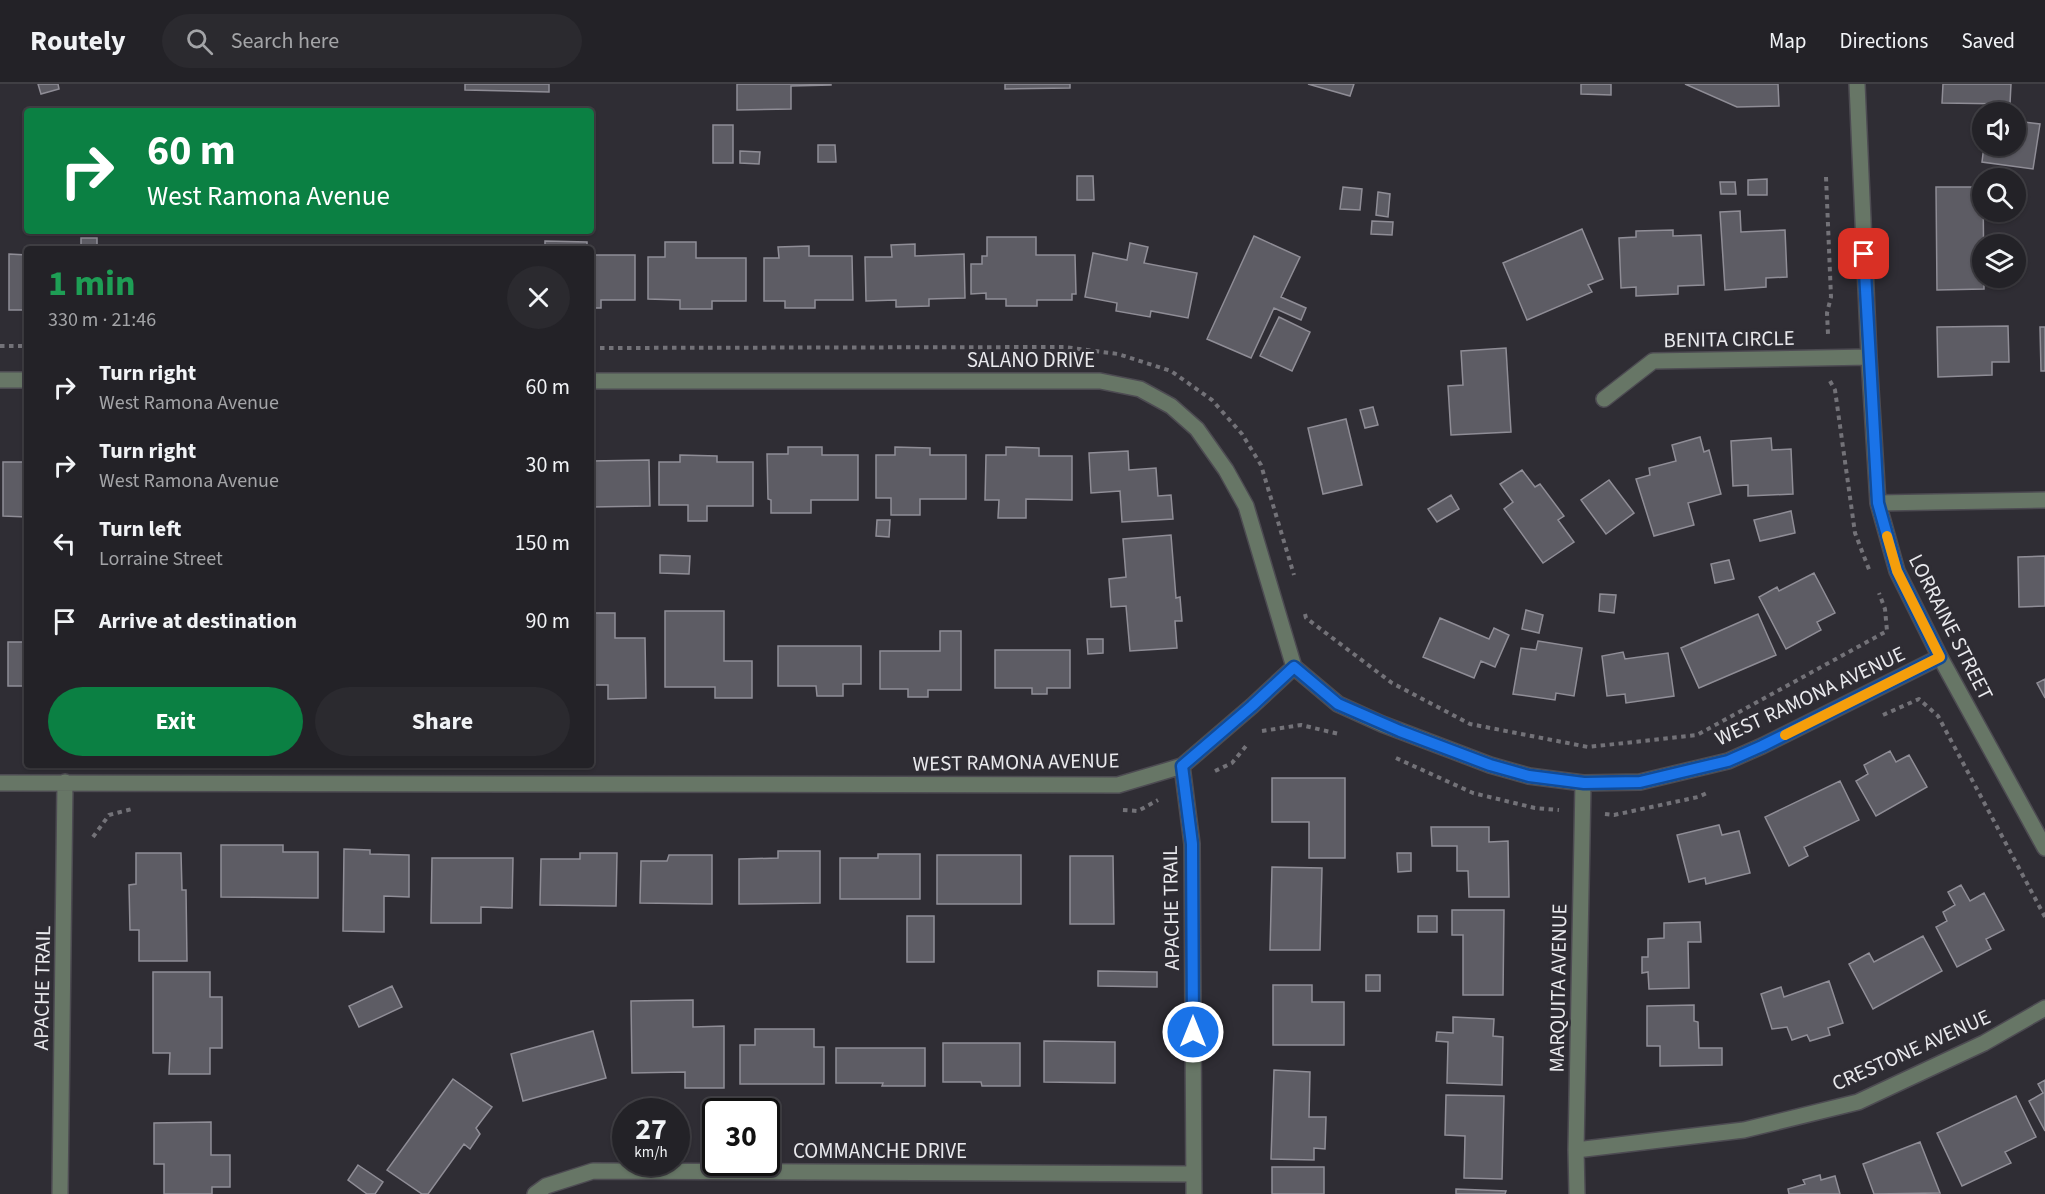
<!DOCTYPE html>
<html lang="en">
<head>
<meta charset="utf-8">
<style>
	body { margin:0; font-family:"Source Sans 3",sans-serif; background:#2b2a2f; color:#f1f3f6; height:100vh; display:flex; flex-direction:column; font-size:22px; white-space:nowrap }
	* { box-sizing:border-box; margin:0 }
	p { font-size:20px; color:#a3a4a7 }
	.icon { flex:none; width:33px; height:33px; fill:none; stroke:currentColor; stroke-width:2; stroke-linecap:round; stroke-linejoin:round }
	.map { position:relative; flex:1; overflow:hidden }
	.sheet { position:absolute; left:24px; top:162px; width:570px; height:522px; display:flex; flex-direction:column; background:#232227; border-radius:6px; box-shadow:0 2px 4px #0004,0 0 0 2px #403f44 }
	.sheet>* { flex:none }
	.guide { position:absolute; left:24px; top:24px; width:570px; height:126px; border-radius:6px; box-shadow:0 2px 4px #0004,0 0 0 2px #403f44; background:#0b8043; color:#fff; overflow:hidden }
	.buttons { position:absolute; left:1972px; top:18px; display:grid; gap:12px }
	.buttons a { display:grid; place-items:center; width:54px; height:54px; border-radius:50%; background:#232227; box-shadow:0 2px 4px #0004,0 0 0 2px #403f44; font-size:30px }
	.speed { position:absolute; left:612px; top:1014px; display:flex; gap:12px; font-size:30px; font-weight:700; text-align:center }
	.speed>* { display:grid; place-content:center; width:78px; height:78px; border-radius:50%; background:#232227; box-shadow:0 2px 4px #0004,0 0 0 2px #403f44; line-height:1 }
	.speed small { font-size:15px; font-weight:400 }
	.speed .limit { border:3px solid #111; border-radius:9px; background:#fff; color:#111 }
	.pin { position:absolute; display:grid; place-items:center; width:51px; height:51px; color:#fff; margin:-26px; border-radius:12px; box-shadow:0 3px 9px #0006 }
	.me { position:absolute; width:66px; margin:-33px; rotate:0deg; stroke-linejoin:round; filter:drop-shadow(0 0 4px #0008) }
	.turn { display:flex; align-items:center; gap:21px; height:126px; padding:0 24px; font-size:27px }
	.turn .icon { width:78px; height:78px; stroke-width:2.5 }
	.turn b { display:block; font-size:42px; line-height:51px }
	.round { display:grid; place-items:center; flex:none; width:63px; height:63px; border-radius:32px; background:#2b2a2f }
	.summary { display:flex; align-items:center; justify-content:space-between; height:102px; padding:0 24px }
	h1 { font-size:36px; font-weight:700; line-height:45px; color:#1e9e55 }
	.primary-button { display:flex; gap:12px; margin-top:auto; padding:12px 24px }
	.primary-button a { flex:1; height:69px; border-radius:36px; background:#0b8043; color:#fff; font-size:24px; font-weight:700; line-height:69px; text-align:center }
	.primary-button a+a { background:#2b2a2f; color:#f1f3f6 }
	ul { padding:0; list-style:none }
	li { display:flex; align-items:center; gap:18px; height:78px; padding:0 24px }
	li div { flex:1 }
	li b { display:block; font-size:22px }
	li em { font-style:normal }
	header { display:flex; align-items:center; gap:36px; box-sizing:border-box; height:84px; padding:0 30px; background:#232227; border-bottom:2px solid #403f44 }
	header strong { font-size:28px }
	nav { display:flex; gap:33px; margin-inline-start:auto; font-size:21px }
	.search { width:420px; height:54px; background:#2b2a2f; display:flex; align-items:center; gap:15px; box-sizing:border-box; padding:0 21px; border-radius:33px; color:#a3a4a7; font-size:22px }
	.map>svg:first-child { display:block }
	.building { fill:#5d5c64; stroke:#8f8d96; stroke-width:1.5 }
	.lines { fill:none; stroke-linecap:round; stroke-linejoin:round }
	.minor-casing { stroke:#4d4b52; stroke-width:18 }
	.path { stroke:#737278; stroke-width:4; stroke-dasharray:4.5 4.5; stroke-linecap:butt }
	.minor { stroke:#677666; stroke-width:15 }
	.route-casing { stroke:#114b97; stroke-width:15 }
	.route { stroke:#1a73e8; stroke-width:10 }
	.slow { stroke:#f59e0b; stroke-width:10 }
	.labels { text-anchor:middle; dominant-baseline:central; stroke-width:6; stroke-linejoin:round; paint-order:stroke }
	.street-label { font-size:21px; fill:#e9e9ed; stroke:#2f2d34 }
</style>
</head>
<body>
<header>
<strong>Routely</strong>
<div class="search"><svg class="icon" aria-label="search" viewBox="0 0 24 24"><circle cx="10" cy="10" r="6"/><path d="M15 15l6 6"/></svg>Search here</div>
<nav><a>Map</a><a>Directions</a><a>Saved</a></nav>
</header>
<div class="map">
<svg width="2045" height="1110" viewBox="0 0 2045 1110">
	<rect width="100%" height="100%" fill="#2f2d34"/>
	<!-- building -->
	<path class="building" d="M38 0H58L59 5 41 10Z
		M465 0H549V8L465 6Z
		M737 0H831V1L791 2V25L737 26Z
		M1005 0H1070V4L1005 5Z
		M1308 0H1354L1350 12Z
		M1581 0H1611V11L1581 10Z
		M1685 0H1778L1779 22 1737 23Z
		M1943 0H2011L2010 20 1942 19Z
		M2016 37 2040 40 2033 85 1982 78 1984 62H2016Z
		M713 41H733V79H713Z
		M818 61H835L836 78H818Z
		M740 67 760 68 759 80 740 79Z
		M1077 92H1093L1094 116H1077Z
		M1767 95V111H1748V96Z
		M1720 98H1735L1736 110H1721Z
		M1343 103 1362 105 1360 126 1340 125Z
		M1936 103H1983L1984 205 1937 206Z
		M1378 108 1390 110 1388 133 1376 131Z
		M1740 127 1741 148 1785 146 1787 193 1766 194V203L1725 206 1720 128Z
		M1372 137 1393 138 1392 151 1371 150Z
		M1582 145 1603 195 1588 201 1592 208 1527 236 1503 179Z
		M1673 146V152L1701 151 1704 201 1678 202V210L1636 212V203L1621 204 1619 154 1636 153V147Z
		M1254 152 1300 173 1281 213 1306 224 1301 236 1274 224 1251 274 1207 255Z
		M987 153H1036V171H1075L1076 210H1072V216H1037V222H1006V215H986V209L971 210V180H982V172H987Z
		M81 154H97V165H81Z
		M545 157 587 158V165H545Z
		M665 158H696V174H746V217H712V225H680V216L648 215V173H665Z
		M1130 159 1148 163 1144 179 1197 189 1188 234 1151 227 1150 233 1116 227 1117 219 1085 213 1093 169 1127 176Z
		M915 160V172L964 170 965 214 929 215V222L896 223V216L866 217 865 173H892L891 161Z
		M809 162V172H852L853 216H815V224H785V217H764V174H779L778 163Z
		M9 170 27 171V226H9Z
		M591 171H635V216H601V224H591Z
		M1279 233 1310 248 1292 287 1260 272Z
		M2008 242 2009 278H1992V291L1938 293 1937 243Z
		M2040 243H2045V287H2041Z
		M1506 264 1511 348 1451 351 1448 302 1463 301 1461 267Z
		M1373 323 1378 341 1365 344 1360 326Z
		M1346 335 1362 401 1323 410 1308 344Z
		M1700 353 1704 368 1709 366 1721 410 1688 419 1694 441 1654 452 1636 395 1650 391 1649 384 1676 377 1672 361Z
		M1771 354 1772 366 1791 365 1793 410 1748 412V401L1733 402 1731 357Z
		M788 363H822V371H858V416H811V429H771V416L768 415 767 370H788Z
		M895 363 930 364V371H966V415H920V431H891V414H876V371H895Z
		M1006 363 1039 364V372H1072V416L1026 415V434H998L999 416H985L986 371H1006Z
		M1128 367 1129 386 1156 384 1158 412 1171 411 1173 435 1122 438 1120 407 1091 409 1089 369Z
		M680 371 717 372V378H753V422H707V437H688V421H659V378H680Z
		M649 376 650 422 591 423V377Z
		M3 378H27V433L3 432Z
		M1522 386 1535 403 1540 400 1564 432 1558 436 1574 458 1543 479 1504 425 1513 418 1500 400Z
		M1609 396 1634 429 1606 450 1581 416Z
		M1451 411 1459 425 1437 438 1428 425Z
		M1791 427 1795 449 1760 457 1754 436Z
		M877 436H890L889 453 876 452Z
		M1171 451 1176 514 1180 513 1182 537H1175L1177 564 1130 567 1126 522 1111 523 1109 495 1126 493 1123 455Z
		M660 471 690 472 689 490 660 489Z
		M2045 472V522L2019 523 2018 473Z
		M1729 476 1734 495 1715 499 1711 480Z
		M1814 489 1835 529 1817 538 1821 546 1786 565 1759 513 1777 503 1779 507Z
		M1600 510 1616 511 1614 529 1599 527Z
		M1526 526 1543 531 1539 549 1522 545Z
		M665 527H724V577H752V614H715V603H665Z
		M591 529H615V554H645L646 614 608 615V601H591Z
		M1758 530 1776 571 1699 604 1681 564Z
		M1440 534 1489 555 1494 544 1509 551 1495 583 1481 577 1474 594 1423 573Z
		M940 547H961V606H928V613H908V605H880V567H940Z
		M1087 555H1103V569L1088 570Z
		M1538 557 1582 564 1574 612 1556 609 1555 616 1513 610 1521 564 1536 566Z
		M8 558H27V602H8Z
		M778 562H861V600H843V612H817L816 602H778Z
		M995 566H1070V604H1047V610H1032V604H995Z
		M1623 568 1625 575 1668 569 1674 612 1626 619 1625 610 1607 612 1602 572Z
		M2045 595V614L2037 599Z
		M1890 667 1896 678 1909 671 1927 703 1876 732 1856 697 1868 690 1864 681Z
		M1272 694H1345V774H1309V738H1272Z
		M1840 697 1859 736 1804 763 1808 772 1789 782 1765 733Z
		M1719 741 1722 751 1739 747 1750 789 1706 800 1705 794 1689 798 1677 751Z
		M1431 743H1489V758L1508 757 1509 813H1469L1468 787H1457V762H1432Z
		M221 761H283V768H318V814L221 813Z
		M344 765 370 766V770L409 771V813L384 812V848L343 847Z
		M778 767H820V819L739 820V775L778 774Z
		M136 769H181L182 806H186L187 877H139V846H130L129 801 136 800Z
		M580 769H617L616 822 540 821 541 775H580Z
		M1397 769H1411V787L1398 788Z
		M878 770H920V815H840V774H878Z
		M669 771H712V820L640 819 641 777H667Z
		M937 771H1021V820H937Z
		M1070 772H1113L1114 840H1070Z
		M432 774H513L512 824 481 823V839H431Z
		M1272 783 1322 784 1320 866H1270Z
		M1961 801 1970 817 1984 809 2004 846 1986 855 1991 865 1957 883 1936 843 1947 837 1943 828 1955 821 1948 808Z
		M1452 826H1504L1503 911H1463V851H1452Z
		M907 832H934V878H907Z
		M1418 832H1437V848H1418Z
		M1700 838 1701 858H1688L1689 904 1649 905 1648 888 1642 889V873H1648V855L1664 854V839Z
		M1923 852 1942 887 1873 925 1849 880 1869 869 1874 878Z
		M1098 887 1157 888V903L1098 902Z
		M153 888H210V913H222V964H210V990H169L170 969H153Z
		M1366 891H1380V907H1366Z
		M1829 897 1843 939 1828 944 1830 951 1810 957 1807 951 1792 956 1787 943 1772 945 1761 910 1781 903 1784 913Z
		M1273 901H1312V918H1344V961H1273Z
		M392 902 402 923 359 943 349 922Z
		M693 916V943L724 942V1004H685V988L632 989 631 917Z
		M1694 921V937L1698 938 1699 964H1722V981L1660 982V962H1647V922Z
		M1453 933 1494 935 1493 952 1503 953 1502 1001 1447 999 1448 958 1436 957 1437 948 1453 949Z
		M755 945H814V963H824V1000H740V961H755Z
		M593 947 606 994 523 1017 511 970Z
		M1044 957 1115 958V999L1044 998Z
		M943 959H1020V1002H982L981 998H943Z
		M836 964H925V1002H882L883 999H836Z
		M1274 986 1310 988 1309 1033H1326L1325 1065 1314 1064V1076L1271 1075Z
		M453 995 492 1023 476 1044 480 1050 470 1065 464 1060 428 1110H422L387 1086Z
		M2045 996V1047L2029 1017 2043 1009 2038 1000Z
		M1446 1011 1504 1012 1502 1095 1464 1094 1465 1052 1445 1051Z
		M2016 1012 2036 1053 2005 1068 2011 1079 1962 1102 1937 1049Z
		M211 1038V1071H230V1103H212V1110H164V1080H154V1039Z
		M1920 1058 1940 1109 1874 1110 1863 1080Z
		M358 1081 383 1098 375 1110H367L348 1096Z
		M1272 1083H1324V1110H1272Z
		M1820 1091 1821 1096 1835 1092 1840 1110H1789L1788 1105 1805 1100 1803 1096Z
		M1456 1105 1506 1107 1505 1110H1456Z"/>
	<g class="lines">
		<defs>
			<path id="minor" d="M1857 0 1869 273 1878 419 1897 487 1940 573 2045 764
				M0 296H27
				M591 297H1100L1140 305 1171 322 1197 345 1226 386 1246 422 1294 583
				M1604 315 1653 277 1869 273
				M1878 419 2045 416
				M1294 583 1338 620 1382 640 1490 681 1529 692 1583 699 1640 698 1728 677 1762 662 1940 573
				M1182 682 1192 760 1194 1110
				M0 699 1118 701 1182 682 1252 622 1294 583
				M1576 1066 1744 1046 1858 1018 1984 959 2045 924
				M60 1110 65 698
				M535 1110 546 1102 593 1087 1194 1090
				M1577 1110 1576 1066 1583 699"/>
		</defs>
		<!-- minor casing -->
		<use href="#minor" class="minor-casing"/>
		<!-- path -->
		<path class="path" d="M1826 93 1831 213 1827 229 1828 250
			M0 262H27
			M591 264 1064 263 1118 270 1171 287 1212 316 1242 350 1261 381 1294 491
			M1830 297 1835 306 1855 449 1870 488
			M1305 530 1306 534 1392 599 1470 640 1588 663 1697 651 1887 547 1885 525 1879 509
			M1883 631 1919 615 1938 632 2045 833
			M1262 647 1301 641 1339 650
			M1396 674 1473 709 1535 724 1559 726
			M1215 687 1232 679 1246 662
			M1123 726 1138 727 1158 716
			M1605 730 1614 731 1698 713 1709 708
			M93 753 109 731 132 725"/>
		<!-- minor -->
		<use href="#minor" class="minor"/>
	</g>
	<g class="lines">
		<defs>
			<path id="route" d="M1193 948 1192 760 1182 682 1252 622 1294 583 1338 620 1400 647 1490 681 1529 692 1584 699 1640 698 1728 677 1762 662 1940 573 1897 487 1878 419 1864 170"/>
		</defs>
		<!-- route casing -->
		<use href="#route" class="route-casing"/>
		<!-- route -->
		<use href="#route" class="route"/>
		<!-- slow -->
		<path class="slow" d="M1785 651 1940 573 1897 487 1887 452"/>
	</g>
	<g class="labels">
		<!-- street labels -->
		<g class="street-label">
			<text transform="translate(1729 255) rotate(-1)">BENITA CIRCLE</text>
			<text x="1031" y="276">SALANO DRIVE</text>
			<text transform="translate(1951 543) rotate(63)">LORRAINE STREET</text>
			<text transform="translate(1810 612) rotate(-25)">WEST RAMONA AVENUE</text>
			<text transform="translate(1016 678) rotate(-1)">WEST RAMONA AVENUE</text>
			<text transform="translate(1171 824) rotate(-91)">APACHE TRAIL</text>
			<text transform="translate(42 904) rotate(-89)">APACHE TRAIL</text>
			<text transform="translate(1558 904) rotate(-89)">MARQUITA AVENUE</text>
			<text transform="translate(1911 966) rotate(-24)">CRESTONE AVENUE</text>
			<text x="880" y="1067">COMMANCHE DRIVE</text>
		</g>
	</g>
</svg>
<div class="buttons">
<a><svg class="icon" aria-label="sound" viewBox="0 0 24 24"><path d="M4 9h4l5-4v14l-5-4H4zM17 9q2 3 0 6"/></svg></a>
<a><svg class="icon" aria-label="search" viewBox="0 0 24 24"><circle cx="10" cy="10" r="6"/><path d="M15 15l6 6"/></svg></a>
<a><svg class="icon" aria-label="layers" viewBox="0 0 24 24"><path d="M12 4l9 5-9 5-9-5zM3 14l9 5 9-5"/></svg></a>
</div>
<div class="speed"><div>27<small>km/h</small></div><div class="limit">30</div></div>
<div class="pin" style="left:1864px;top:170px;background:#d93025"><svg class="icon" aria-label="arrive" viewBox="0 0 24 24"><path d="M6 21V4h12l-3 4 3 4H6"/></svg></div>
<svg class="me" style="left:1193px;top:948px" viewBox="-20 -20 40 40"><circle r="17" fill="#1a73e8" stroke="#fff" stroke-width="3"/><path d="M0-11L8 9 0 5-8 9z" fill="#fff"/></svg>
<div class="guide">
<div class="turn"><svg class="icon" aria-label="right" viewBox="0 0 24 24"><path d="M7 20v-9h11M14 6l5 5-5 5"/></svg><div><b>60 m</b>West Ramona Avenue</div></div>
</div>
<section class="sheet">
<div class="summary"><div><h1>1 min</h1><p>330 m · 21:46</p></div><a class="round"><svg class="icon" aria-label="close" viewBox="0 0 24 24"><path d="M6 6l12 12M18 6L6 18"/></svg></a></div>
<ul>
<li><svg class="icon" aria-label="right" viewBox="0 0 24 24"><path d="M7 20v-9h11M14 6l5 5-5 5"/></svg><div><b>Turn right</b><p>West Ramona Avenue</p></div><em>60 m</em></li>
<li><svg class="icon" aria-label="right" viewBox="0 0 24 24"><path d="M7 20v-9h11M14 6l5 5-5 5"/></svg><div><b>Turn right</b><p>West Ramona Avenue</p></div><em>30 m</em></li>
<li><svg class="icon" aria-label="left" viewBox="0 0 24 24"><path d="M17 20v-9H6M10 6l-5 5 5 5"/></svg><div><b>Turn left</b><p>Lorraine Street</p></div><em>150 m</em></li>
<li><svg class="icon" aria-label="arrive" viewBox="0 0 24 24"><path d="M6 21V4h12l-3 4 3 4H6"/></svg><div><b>Arrive at destination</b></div><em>90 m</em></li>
</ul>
<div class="primary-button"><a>Exit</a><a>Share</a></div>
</section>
</div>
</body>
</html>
